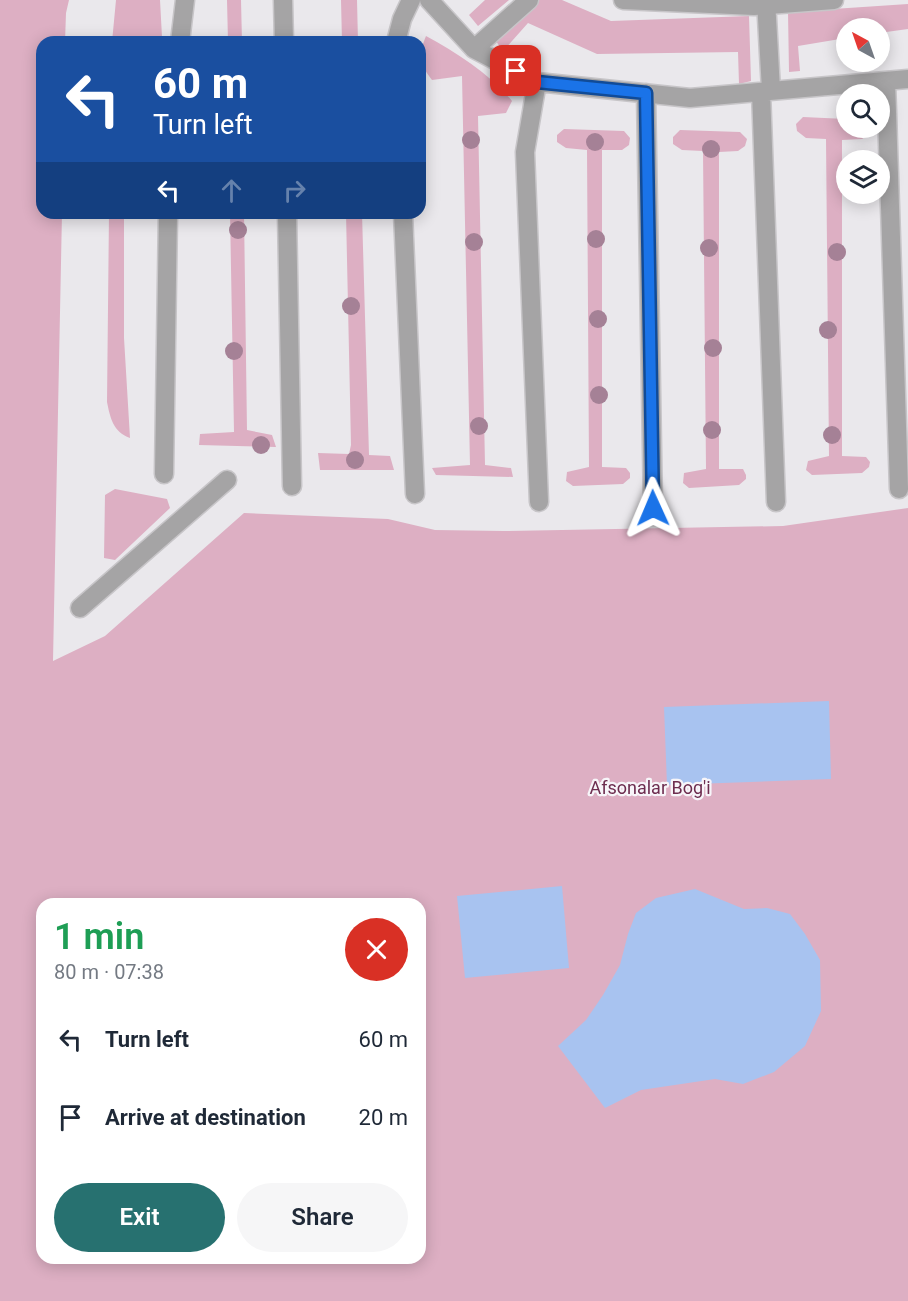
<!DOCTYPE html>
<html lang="en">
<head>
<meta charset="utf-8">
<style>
	body { margin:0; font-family:Roboto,sans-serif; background:#f6f6f7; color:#1f2937; height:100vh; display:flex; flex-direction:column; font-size:22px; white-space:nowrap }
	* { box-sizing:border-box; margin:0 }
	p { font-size:20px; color:#747a83 }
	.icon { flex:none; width:33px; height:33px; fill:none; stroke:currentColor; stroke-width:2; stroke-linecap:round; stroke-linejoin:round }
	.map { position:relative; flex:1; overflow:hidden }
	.side { position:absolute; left:36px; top:898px; width:390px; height:366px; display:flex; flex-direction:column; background:#fff; border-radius:18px; box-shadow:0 3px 15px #0003 }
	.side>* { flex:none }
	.top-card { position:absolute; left:36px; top:36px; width:390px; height:183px; border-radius:18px; box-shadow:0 3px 15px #0003; background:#1a4fa0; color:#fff; overflow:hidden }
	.needle { width:39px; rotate:320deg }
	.tools { position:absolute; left:836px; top:18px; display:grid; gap:12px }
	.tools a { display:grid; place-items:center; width:54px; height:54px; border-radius:50%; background:#fff; box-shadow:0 3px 15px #0003; font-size:30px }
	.pin { position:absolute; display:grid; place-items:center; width:51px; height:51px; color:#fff; margin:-26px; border-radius:12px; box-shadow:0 3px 9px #0006 }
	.me { position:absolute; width:66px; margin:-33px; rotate:359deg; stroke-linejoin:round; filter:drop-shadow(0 0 4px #0008) }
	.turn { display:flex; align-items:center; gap:21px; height:126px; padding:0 18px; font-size:27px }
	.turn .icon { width:78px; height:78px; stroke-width:2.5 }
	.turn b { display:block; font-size:42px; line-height:51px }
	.lanes { display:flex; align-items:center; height:57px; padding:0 18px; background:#0003; justify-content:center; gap:30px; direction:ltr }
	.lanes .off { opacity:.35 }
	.round { display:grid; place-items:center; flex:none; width:63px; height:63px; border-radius:32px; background:#f6f6f7 }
	.overview { display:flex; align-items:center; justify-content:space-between; height:102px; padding:0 18px }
	h1 { font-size:36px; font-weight:600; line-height:45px; color:#1e9e55 }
	.cta { display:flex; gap:12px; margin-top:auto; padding:12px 18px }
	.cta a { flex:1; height:69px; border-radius:36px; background:#277170; color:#fff; font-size:24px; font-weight:600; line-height:69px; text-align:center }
	.cta a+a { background:#f6f6f7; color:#1f2937 }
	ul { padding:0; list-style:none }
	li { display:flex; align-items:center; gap:18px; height:78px; padding:0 18px }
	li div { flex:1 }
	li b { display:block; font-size:22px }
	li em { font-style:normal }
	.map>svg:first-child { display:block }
	.green { fill:#ddafc3; fill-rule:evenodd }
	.water { fill:#a8c3f0 }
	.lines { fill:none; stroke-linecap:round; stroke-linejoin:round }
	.lane-casing { stroke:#c7c5c8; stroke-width:21 }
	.lane { stroke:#a5a4a5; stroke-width:18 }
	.tree { fill:#a58196 }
	.route-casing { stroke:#114b97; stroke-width:15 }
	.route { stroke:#1a73e8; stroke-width:10 }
	.labels { text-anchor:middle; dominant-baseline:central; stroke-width:4.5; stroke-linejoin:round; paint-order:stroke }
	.park-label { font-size:18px; fill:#6d2d4f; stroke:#f7f5f9 }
</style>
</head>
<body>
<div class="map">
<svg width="908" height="1301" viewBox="0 0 908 1301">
	<rect width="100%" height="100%" fill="#eae8ec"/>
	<!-- green -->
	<path class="green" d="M0 0H69L66 13 65 42H42V213H62L53 661 105 636 244 513 388 519 435 530 503 531 783 526 908 508V1301H0ZM42 904H420V1258H42Z
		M116 0H160L162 37 112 42Z
		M227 0H241L242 42H228Z
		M341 0H357L358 42H342Z
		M485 0H509L478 26 469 15Z
		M539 0H562L611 21 749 16 751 81 739 84 738 52 597 54 528 23 503 51 493 37Z
		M908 4V29L879 33V28H846V38L798 46 800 71 789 72 788 12Z
		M426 36C457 53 490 74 512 101L506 113 478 116 485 465 511 468 513 477 436 475 432 468 470 465 462 76 432 80C419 62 417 58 426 36Z
		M803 117 846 119V128H870L869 134 862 139 842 140V456L866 457 870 462 869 467 862 473 812 475 806 470 808 461 829 456 826 139 806 138 797 131 796 124Z
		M564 129 624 131 630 138 629 145 622 150H602V467L626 468 630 473V478L623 484 573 486 566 481 567 472 589 467 587 150 566 148 557 142V135Z
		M680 130 740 132 747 139 745 146 738 151 719 152V469H743L746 475V479L739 485 689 488 683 483 684 473 706 469 703 151 682 150 673 144V137Z
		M109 213H124V338L130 438C113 432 110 417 107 402Z
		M230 213H244L247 430 272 435 276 447 199 445 200 434 234 432Z
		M346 213H362L369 455 390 456 394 470H320L318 453 349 454 351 445Z
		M115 489 167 499 170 508 115 560 104 558 105 495Z"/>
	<!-- water -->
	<path class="water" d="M829 701 831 779 667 785 664 707Z
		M562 886 569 968 465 978 457 896Z
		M695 889 744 909 767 908 790 914 805 934 820 960 821 1011 805 1046 774 1072 743 1084 715 1079 641 1090 605 1108 558 1046 586 1020 603 995 620 965 628 934 636 913 656 898Z"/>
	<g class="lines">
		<defs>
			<path id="lane" d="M283 0 284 42
				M429 0 474 49 537 82 690 98 908 79
				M623 0 754 6 834 0
				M766 0 771 90
				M180 42 185 0
				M396 42 402 19 411 0
				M474 49 529 0
				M886 81 899 489
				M537 82 525 152 539 502
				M761 92 776 502
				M646 93 653 508
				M287 213 292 486
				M403 213 415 494
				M164 474 168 213
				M80 608 227 480"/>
		</defs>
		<!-- lane casing -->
		<use href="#lane" class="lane-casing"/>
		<!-- lane -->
		<use href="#lane" class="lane"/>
	</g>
	<!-- trees -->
	<g class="tree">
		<circle cx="471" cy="140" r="9"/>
		<circle cx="595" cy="142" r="9"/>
		<circle cx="711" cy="149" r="9"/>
		<circle cx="238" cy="230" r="9"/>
		<circle cx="596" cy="239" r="9"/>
		<circle cx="474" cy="242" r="9"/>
		<circle cx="709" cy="248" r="9"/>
		<circle cx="837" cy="252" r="9"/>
		<circle cx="351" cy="306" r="9"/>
		<circle cx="598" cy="319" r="9"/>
		<circle cx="828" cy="330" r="9"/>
		<circle cx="713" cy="348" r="9"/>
		<circle cx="234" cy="351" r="9"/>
		<circle cx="599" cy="395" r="9"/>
		<circle cx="479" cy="426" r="9"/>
		<circle cx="712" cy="430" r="9"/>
		<circle cx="832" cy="435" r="9"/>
		<circle cx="261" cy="445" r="9"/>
		<circle cx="355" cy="460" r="9"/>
	</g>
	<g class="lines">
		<defs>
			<path id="route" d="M516 71 537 82 646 93 653 508"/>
		</defs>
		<!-- route casing -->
		<use href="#route" class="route-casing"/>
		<!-- route -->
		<use href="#route" class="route"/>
	</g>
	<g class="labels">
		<!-- park labels -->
		<g class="park-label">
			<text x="650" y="787">Afsonalar Bog'i</text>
		</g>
	</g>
</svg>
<div class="tools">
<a><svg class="needle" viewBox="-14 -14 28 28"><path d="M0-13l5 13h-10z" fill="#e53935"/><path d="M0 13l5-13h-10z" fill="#747a83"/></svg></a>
<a><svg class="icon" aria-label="search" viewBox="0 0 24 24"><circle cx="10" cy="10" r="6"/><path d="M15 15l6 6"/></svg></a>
<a><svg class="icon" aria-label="layers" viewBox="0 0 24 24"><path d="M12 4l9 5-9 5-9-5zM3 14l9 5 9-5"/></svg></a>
</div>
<div class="pin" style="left:516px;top:71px;background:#d93025"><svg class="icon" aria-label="arrive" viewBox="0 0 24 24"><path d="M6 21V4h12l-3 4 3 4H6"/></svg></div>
<svg class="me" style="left:653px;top:508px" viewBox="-20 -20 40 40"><path d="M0-17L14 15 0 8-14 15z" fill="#1a73e8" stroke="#fff" stroke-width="4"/></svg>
<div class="top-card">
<div class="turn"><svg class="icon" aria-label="left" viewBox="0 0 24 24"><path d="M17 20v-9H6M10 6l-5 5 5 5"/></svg><div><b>60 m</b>Turn left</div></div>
<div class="lanes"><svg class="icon" aria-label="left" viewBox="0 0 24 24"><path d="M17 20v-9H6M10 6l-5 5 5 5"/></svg><svg class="icon off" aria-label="ahead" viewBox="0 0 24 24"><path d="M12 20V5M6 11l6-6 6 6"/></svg><svg class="icon off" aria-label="right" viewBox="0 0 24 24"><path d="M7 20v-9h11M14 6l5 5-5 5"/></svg></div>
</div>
<section class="side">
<div class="overview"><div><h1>1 min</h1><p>80 m · 07:38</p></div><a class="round" style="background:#d93025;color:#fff"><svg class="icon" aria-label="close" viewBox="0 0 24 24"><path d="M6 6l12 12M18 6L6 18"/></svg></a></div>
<ul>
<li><svg class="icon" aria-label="left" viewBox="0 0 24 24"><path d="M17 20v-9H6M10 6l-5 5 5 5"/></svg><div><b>Turn left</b></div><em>60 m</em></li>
<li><svg class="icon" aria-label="arrive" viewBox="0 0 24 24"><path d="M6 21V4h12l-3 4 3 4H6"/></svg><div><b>Arrive at destination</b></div><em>20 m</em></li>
</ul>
<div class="cta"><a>Exit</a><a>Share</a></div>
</section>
</div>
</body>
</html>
